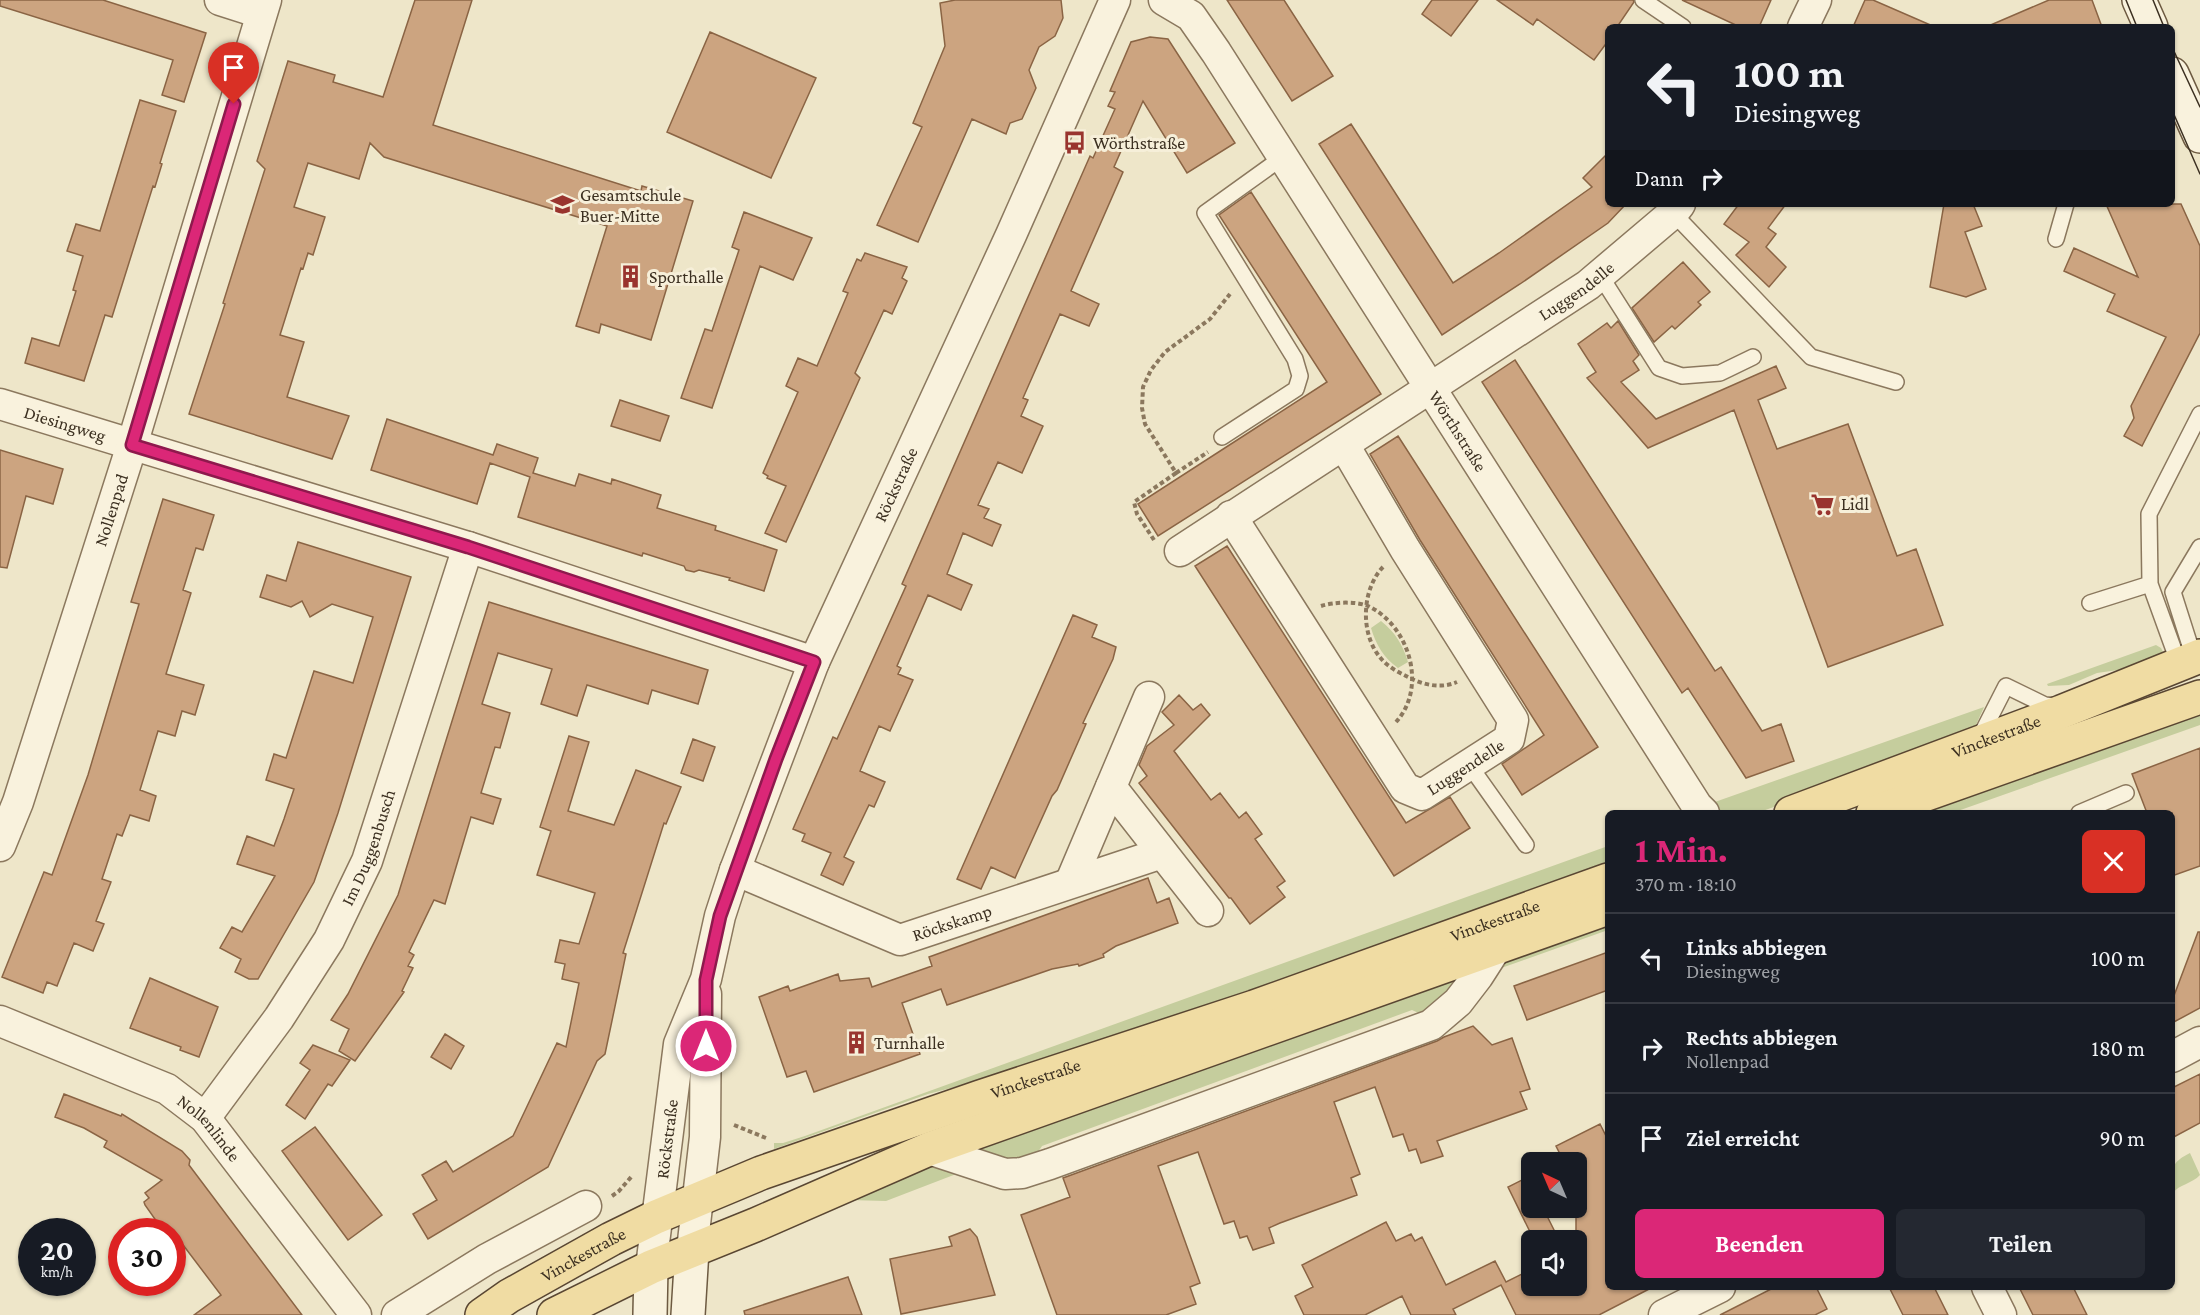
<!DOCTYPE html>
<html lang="de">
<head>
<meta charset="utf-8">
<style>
	body { margin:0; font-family:"Crimson Pro",serif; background:#242831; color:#f1f3f6; height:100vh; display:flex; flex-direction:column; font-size:22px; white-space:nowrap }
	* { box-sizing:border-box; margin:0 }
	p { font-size:20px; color:#9ea1a6 }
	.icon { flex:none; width:33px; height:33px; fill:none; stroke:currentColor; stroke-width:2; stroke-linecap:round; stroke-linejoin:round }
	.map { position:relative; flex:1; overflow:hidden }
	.drawer { position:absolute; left:1605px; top:810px; width:570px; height:480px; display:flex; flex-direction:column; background:#171b24; border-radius:9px; box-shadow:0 2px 4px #0004 }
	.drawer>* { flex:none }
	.hud { position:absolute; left:1605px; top:24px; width:570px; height:183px; border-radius:9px; box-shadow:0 2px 4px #0004; background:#171b24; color:#f1f3f6; overflow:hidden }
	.needle { width:39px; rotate:316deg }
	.fabs { position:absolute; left:1521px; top:1152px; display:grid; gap:12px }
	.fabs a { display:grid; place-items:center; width:66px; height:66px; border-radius:9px; background:#171b24; box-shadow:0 2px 4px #0004; font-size:30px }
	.speed { position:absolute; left:18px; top:1218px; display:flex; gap:12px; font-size:30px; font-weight:700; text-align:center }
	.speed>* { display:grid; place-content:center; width:78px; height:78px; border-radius:50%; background:#171b24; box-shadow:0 2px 4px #0004; line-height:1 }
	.speed small { font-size:15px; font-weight:400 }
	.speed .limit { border:9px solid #d22; background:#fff; color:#111 }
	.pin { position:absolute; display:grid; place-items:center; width:51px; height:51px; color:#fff; margin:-62px -26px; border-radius:50% 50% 50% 0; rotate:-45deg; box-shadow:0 0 6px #0007 }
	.pin .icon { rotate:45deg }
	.me { position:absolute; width:66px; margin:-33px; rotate:0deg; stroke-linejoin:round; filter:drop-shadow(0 0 4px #0008) }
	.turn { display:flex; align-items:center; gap:21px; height:126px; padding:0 30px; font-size:27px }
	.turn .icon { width:78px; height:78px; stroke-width:2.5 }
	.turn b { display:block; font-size:42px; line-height:51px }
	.then { display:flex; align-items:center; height:57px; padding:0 30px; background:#0003; gap:12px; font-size:22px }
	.round { display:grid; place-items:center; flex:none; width:63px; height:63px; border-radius:9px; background:#242831 }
	.overview { display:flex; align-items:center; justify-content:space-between; height:102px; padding:0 30px }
	h1 { font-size:36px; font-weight:700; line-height:45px; color:#db2777 }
	.cta { display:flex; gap:12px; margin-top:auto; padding:12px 30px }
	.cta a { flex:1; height:69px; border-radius:9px; background:#db2777; color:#fff; font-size:24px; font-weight:700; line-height:69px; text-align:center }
	.cta a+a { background:#242831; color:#f1f3f6 }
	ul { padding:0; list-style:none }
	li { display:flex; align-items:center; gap:18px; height:90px; padding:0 30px; border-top:2px solid #363941 }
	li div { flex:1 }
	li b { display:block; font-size:22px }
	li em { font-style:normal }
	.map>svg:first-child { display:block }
	.green { fill:#c5cd9d }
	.building { fill:#cca480; stroke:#8a6444; stroke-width:1.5 }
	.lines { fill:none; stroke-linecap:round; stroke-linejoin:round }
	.lane-casing { stroke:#8b785e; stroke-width:18 }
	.street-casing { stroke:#8b785e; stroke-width:33 }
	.secondary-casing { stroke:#6d5a41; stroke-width:36 }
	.primary-casing { stroke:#594632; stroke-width:36 }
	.path { stroke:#8b785e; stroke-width:4; stroke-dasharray:4.5 3; stroke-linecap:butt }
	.lane { stroke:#f9f2dd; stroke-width:15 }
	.street { stroke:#f9f2dd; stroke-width:30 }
	.secondary { stroke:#f9f2dd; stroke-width:33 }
	.primary { stroke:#f0dca3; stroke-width:33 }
	.tram { stroke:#3c3021; stroke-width:1.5 }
	.route-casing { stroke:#8e194d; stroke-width:15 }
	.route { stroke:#db2777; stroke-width:10 }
	.labels { text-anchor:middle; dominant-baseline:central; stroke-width:6; stroke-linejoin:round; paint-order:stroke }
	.poi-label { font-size:18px; fill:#3c3021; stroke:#f6efd9; text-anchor:start }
	.street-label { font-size:18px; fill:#3c3021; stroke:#f6efd9 }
</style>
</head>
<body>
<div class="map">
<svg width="2200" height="1315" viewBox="0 0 2200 1315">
	<rect width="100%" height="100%" fill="#eee6c9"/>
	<!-- green -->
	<path class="green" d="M1381 621C1395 632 1403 645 1408 662L1398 668C1384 658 1376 645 1371 628Z
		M2156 645 2161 648 2165 656 2132 668 2097 673 2069 685 2048 686 2047 684Z
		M1984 707 1975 727 1962 739 1757 813H1722L1712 803Z
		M2200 713V725L1952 813H1892Z
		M1608 846V866L1334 965 1005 1074 928 1094 774 1149V1143H783L805 1136Z
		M1608 915V930L1490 972 1509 952Z
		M1473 965 1425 1016 1412 1010 1042 1146 1036 1155 1020 1160 960 1150Z
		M2190 1153 2200 1175C2192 1184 2179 1184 2172 1194 2172 1171 2168 1164 2190 1153Z
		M931 1162 964 1171 886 1201 848 1200Z"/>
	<!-- building -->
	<path class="building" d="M0 0H103L206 33 184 102 162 95 173 60 0 6Z
		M415 0H472L433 125 641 191 642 186 693 201 651 340 601 324 599 333 576 326 607 226 384 157 370 143 359 179 308 163 294 207 325 217 313 255 308 253 303 269 301 268 280 335 304 342 287 397 349 416 332 459 189 414 225 304 223 303 265 169 257 161 288 61 335 75 333 82 383 97Z
		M955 0H1061L1063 18 1055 36 1039 47 1029 70 1036 88 1022 119 1010 123 1006 134 972 119 918 242 877 225 922 127 913 123 945 46 940 3Z
		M1227 0H1284L1333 76 1292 101Z
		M1432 0H1478L1451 36 1422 14Z
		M1497 0H1633L1634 2 1617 27H1608V41L1594 60 1537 19 1533 25Z
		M1682 0H1771L1759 27H1740Z
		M1865 0H1873L1935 27H1853Z
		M2049 0H2092L2102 27H1986Z
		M710 32 816 78 771 178 667 132Z
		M1150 37 1168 39 1235 143 1187 173 1143 101 1114 167 1123 172 1071 291 1099 304 1089 326 1060 314 1023 398 1028 400 1021 416 1043 426 1022 473 998 462 978 505 989 509 984 518 1001 525 992 546 963 533 947 574 972 585 961 610 928 595 897 666 901 668 898 674 913 680 890 731 879 726 860 771 885 782 874 807 869 805 844 857 854 862 843 885 821 875 831 853 802 841 805 834 793 829 833 737 837 739 906 586 902 584 1090 156 1093 158 1115 109 1108 106 1115 92 1110 91 1131 42Z
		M140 100 176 111 160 163 162 164 155 187 153 186 112 317 105 315 84 381 25 363 32 338 59 346 76 291 73 290 83 256 67 251 76 224 100 231Z
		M1351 124 1453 283 1499 253 1592 187 1583 178 1608 153V204H1626L1608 223 1520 284 1442 335 1319 144Z
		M1251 192 1381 394 1158 536 1138 504 1327 382 1219 215Z
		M1739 204H1786L1768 228 1776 234 1766 247 1786 267 1769 287 1736 255 1749 242 1724 224Z
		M1944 204H1973L1982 226 1965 232 1986 289 1966 297 1930 287Z
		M2106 204H2181L2200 246V333L2142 446 2124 436 2134 418 2131 406 2166 337 2107 311 2115 294 2064 271 2074 248 2138 277Z
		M744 212 812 238 793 280 760 266 712 408 681 398 705 329 712 331 739 250 732 247Z
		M865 253 907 267 902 278 907 281 892 314 884 310 855 373 860 378 786 542 765 533 786 486 767 478 768 476 763 473 798 392 786 386 798 358 817 366 848 293 843 291 857 259 861 261Z
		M1683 262 1710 292 1698 302 1701 305 1675 329 1672 326 1654 342 1632 308Z
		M1618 321 1639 355 1633 361 1639 370 1621 382 1656 419 1776 366 1786 388 1758 400 1777 449 1848 424 1897 556 1916 549 1943 625 1828 667 1734 410 1648 448 1587 378 1596 372 1578 344 1607 323 1611 328Z
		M1515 360 1715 671 1721 667 1762 731 1781 724 1794 761 1746 778 1688 688 1682 693 1482 382Z
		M620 400 669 416 660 441 611 426Z
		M387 419 493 455 497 444 538 458 533 473 575 486 579 474 611 484 612 479 661 495 657 508 716 526 715 530 777 550 764 591 729 580 730 578 699 570 694 572 686 570 684 566 643 553 642 556 518 517 530 477 490 463 477 504 371 470Z
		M1398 436 1598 747 1522 795 1502 764 1544 735 1420 540 1370 454Z
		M0 450 63 469 53 504 26 496 7 568 0 567Z
		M163 499 214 515 203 550 196 548 183 590 191 593 166 674 204 685 195 715 182 711 175 736 158 731 140 790 156 796 149 821 130 815 122 836 117 834 102 879 111 882 96 921 104 924 93 951 74 943 57 986 47 982 43 993 2 977 44 872 52 875 88 775 139 604 131 602Z
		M298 542 411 577 338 813 314 882 258 979H249L235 972 241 959 220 948 232 927 242 932 275 876 237 864 247 836 274 846 284 819 294 789 266 780 274 754 286 758 314 671 353 683 373 617 332 604 310 617 302 601 291 607 260 597 267 575 286 581Z
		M1227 546 1406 823 1450 797 1470 828 1394 876 1195 566Z
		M489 602 708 670 698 704 652 690 648 704 587 685 577 716 541 704 552 669 498 653 482 704 510 713 500 748 495 747 481 793 501 799 493 824 471 817 445 904 434 900 409 952 414 955 408 966 413 968 402 991 404 992 355 1061 339 1051 349 1029 331 1020 348 994 398 895Z
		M1073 615 1097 625 1092 637 1116 647 1113 659 1083 723 1086 724 1057 790 1052 796 1015 878 991 867 981 889 957 879Z
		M1179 695 1193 710 1201 704 1210 715 1174 751 1211 800 1220 793 1239 818 1246 812 1262 834 1255 839 1285 881 1277 887 1285 897 1250 924 1231 898H1229L1139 783 1147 776 1139 765 1147 746 1174 725 1162 712Z
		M569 736 589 742 568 811 614 825 636 770 681 787 666 824 664 823 623 953 626 954 605 1054 597 1061 548 1167 428 1239 413 1214 437 1200 422 1175 446 1161 453 1172 513 1136 557 1043 566 1047 579 983 562 979 565 964 555 962 560 940 579 944 595 893 537 875 551 831 540 827Z
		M693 739 715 747 703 781 681 773Z
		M2200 748V866L2172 876V813H2147L2132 774Z
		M1148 878 1157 903 1169 898 1178 923 1116 946 1103 954 1104 957 1079 966 1078 964 1052 969 947 1005 941 989 902 1003 920 1054 814 1092 806 1071 787 1077 759 997 788 986 790 991 838 974 840 981 869 978 872 987 932 966 929 957Z
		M2198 932H2200V1008L2172 1023V1001Z
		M1608 952V990L1527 1020 1514 986Z
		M150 978 218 1007 199 1057 180 1050 181 1047 130 1028Z
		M1473 1026 1492 1045 1512 1038 1530 1089 1520 1092 1527 1109 1437 1141 1443 1156 1421 1163 1416 1149 1409 1151 1403 1134 1393 1137 1375 1087 1334 1102 1360 1174 1351 1178 1357 1195 1280 1223 1269 1228 1274 1243 1253 1250 1247 1236 1240 1238 1234 1221 1224 1224 1198 1152 1158 1166 1200 1283 1190 1287 1196 1304 1166 1315H1057L1021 1215 1070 1197 1063 1178 1437 1041 1444 1037Z
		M445 1034 464 1046 451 1069 431 1057Z
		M313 1045 350 1060 332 1086 328 1084 305 1119 286 1105 310 1070 300 1063Z
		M2200 1074V1123L2172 1138V1088Z
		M64 1094 121 1116 122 1114 182 1151 190 1160 189 1165 302 1315H194L221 1295 174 1233 172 1235V1232H164L145 1205 144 1202 149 1198 145 1193 162 1180 104 1147 107 1141 84 1128 55 1117Z
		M1600 1124 1608 1140V1287H1653L1599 1315H1516L1501 1285 1453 1309 1456 1315H1411L1402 1296 1365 1315H1304L1295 1296 1313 1287 1302 1265 1386 1222 1396 1241 1411 1234 1415 1241 1422 1237 1446 1285 1495 1261 1506 1282 1532 1269V1286H1576V1162H1564L1556 1146Z
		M315 1127 382 1215 348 1240 282 1151Z
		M1532 1175V1208H1543L1559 1240H1534L1508 1187Z
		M970 1229 977 1237 995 1295 901 1314 890 1259 952 1246 949 1237Z
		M848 1277 862 1315H745L744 1311Z
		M1775 1287H1816L1827 1309 1815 1315H1720Z
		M1889 1287H1934L1948 1315H1903Z
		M2019 1287H2073L2087 1315H2033Z"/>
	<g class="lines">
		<defs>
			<path id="lane" d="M1643 0 1683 27
				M1673 213 1811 357 1896 382
				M2056 239 2066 204
				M1600 275 1659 368 1682 376 1720 373 1753 357
				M1222 437 1296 389 1300 376 1295 359 1205 213 1283 157
				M2150 584 2149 514 2200 414
				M2090 603 2150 584 2179 664
				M2194 658 2173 592 2200 547
				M1979 739 2006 686 2045 705 2059 706
				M1470 766 1526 845
				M2079 813 2126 793"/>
			<g id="street">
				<path d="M220 0 261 13"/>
				<path id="s1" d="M1164 0 1191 16 1216 52 1697 806 1704 813"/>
				<path d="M1803 27 1816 0"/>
				<path id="s2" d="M0 404 468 547 814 662"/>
				<path id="s3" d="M1231 516 1405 788 1422 795 1509 739 1513 720 1405 549 1344 445"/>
				<path id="s4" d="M1180 551 1588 285 1673 213 1680 204"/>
				<path d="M1111 787 1208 911"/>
				<path id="s5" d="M0 846 18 802 132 445 266 0"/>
				<path id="s6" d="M735 870 900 940 1162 853"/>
				<path d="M1071 881 1149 697"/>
				<path id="s7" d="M0 1021 167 1089 205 1118 356 1315"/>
				<path d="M2172 1057 2200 1042"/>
				<path id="s8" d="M205 1118 279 1018 329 940 367 861 468 547"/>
				<path d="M929 1149 1005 1174 1022 1173 1050 1164 1431 1025 1458 1002 1478 976 1496 948"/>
				<path d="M692 1250 705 1137 706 994"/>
				<path id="s9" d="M651 1267 679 1044 706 979 720 916 735 870 814 662 1011 235 1115 0"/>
				<path d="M1987 1287 2001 1315"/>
				<path d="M397 1315 487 1259 586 1206"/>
				<path d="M1664 1315 1720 1287"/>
			</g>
			<path id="secondary" d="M2139 0 2151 27
				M2172 74 2200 136
				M650 1315 651 1267
				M688 1315 692 1250"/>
			<g id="primary">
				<path id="s10" d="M1791 813 2061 712 2200 656"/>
				<path d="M1873 813 2200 697"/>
				<path id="s11" d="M482 1315 509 1296 611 1239 656 1217 761 1173 980 1097 1254 1007 1608 880"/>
				<path d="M554 1315 651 1267 755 1225 929 1149 1608 908"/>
			</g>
		</defs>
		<!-- lane casing -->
		<use href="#lane" class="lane-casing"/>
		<!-- street casing -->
		<use href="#street" class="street-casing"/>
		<!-- secondary casing -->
		<use href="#secondary" class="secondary-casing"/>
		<!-- primary casing -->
		<use href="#primary" class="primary-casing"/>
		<!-- path -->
		<path class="path" d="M1176 473 1208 452
			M1154 540 1137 514 1134 502 1176 473 1145 424 1142 408 1143 387 1151 370 1165 352 1210 319 1230 294
			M1383 567C1362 589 1360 632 1379 656 1386 666 1398 672 1408 677 1423 685 1441 689 1457 682
			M1321 606C1334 602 1355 601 1368 606 1409 625 1428 687 1396 722
			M734 1125 766 1138V1141
			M612 1196 619 1191 632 1176"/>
		<!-- lane -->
		<use href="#lane" class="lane"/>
		<!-- street -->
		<use href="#street" class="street"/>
		<!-- secondary -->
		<use href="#secondary" class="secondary"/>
		<!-- primary -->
		<use href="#primary" class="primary"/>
		<!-- tram -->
		<path class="tram" d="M2126 0 2137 27
			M2153 0 2164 27
			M2172 47 2200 107
			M2172 110 2200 174"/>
	</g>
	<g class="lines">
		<defs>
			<path id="route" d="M234 104 132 445 468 547 814 662 776 759 720 916 706 980V1046"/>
		</defs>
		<!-- route casing -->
		<use href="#route" class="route-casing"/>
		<!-- route -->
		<use href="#route" class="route"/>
	</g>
	<!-- icons -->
	<defs>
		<symbol id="bus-bare" viewBox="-9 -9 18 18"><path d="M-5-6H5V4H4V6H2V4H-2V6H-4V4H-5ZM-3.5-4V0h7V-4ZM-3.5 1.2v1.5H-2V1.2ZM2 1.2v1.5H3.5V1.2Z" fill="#99342e" stroke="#f6efd9" stroke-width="2.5" paint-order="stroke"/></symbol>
		<symbol id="school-bare" viewBox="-9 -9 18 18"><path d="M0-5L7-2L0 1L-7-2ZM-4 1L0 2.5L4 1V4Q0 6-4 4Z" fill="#99342e" stroke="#f6efd9" stroke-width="2.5" paint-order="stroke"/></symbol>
		<symbol id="building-bare" viewBox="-9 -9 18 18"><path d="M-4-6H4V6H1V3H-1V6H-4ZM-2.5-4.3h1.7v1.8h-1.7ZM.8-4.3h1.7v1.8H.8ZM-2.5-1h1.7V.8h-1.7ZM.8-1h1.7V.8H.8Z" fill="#99342e" stroke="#f6efd9" stroke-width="2.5" paint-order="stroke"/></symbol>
		<symbol id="supermarket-bare" viewBox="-9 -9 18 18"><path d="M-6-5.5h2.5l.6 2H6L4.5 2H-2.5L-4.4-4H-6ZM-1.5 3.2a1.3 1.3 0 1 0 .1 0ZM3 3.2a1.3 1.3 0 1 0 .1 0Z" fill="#99342e" stroke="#f6efd9" stroke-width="2.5" paint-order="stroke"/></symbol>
	</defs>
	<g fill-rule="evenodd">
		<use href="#bus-bare" x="1058" y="126" width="33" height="33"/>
		<use href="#school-bare" x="546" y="188" width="33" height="33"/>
		<use href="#building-bare" x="614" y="260" width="33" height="33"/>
		<use href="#supermarket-bare" x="1806" y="488" width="33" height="33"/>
		<use href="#building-bare" x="840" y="1026" width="33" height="33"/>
	</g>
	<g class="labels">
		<!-- poi labels -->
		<g class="poi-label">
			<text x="1093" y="143">Wörthstraße</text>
			<text x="580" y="195">Gesamtschule<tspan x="580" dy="21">Buer-Mitte</tspan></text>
			<text x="649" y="277">Sporthalle</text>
			<text x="1841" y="504">Lidl</text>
			<text x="874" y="1043">Turnhalle</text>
		</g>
		<!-- street labels -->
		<g class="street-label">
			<text stroke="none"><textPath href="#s4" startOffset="474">Luggendelle</textPath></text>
			<text stroke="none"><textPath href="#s2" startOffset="68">Diesingweg</textPath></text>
			<text stroke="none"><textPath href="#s1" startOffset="525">Wörthstraße</textPath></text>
			<text stroke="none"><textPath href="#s9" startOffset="826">Röckstraße</textPath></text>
			<text stroke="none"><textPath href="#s5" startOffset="354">Nollenpad</textPath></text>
			<text stroke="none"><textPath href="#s10" startOffset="219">Vinckestraße</textPath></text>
			<text stroke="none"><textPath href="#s3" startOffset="393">Luggendelle</textPath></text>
			<text stroke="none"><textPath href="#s8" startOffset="318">Im Duggenbusch</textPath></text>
			<text stroke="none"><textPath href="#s11" startOffset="1090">Vinckestraße</textPath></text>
			<text stroke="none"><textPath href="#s6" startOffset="234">Röckskamp</textPath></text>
			<text stroke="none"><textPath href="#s11" startOffset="604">Vinckestraße</textPath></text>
			<text stroke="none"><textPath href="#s7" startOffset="238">Nollenlinde</textPath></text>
			<text stroke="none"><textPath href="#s9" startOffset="129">Röckstraße</textPath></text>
			<text stroke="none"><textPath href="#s11" startOffset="118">Vinckestraße</textPath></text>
		</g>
	</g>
</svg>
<div class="fabs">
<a><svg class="needle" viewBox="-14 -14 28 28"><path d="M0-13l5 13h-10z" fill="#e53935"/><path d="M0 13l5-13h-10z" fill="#9ea1a6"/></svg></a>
<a><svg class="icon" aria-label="sound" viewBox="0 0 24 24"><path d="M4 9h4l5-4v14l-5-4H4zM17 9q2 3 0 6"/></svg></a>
</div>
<div class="speed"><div>20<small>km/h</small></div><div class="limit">30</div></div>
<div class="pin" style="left:234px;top:104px;background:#d93025"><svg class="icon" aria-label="arrive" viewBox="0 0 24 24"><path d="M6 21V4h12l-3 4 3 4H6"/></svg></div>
<svg class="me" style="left:706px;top:1046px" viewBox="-20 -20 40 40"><circle r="17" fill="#db2777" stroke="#fff" stroke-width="3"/><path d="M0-11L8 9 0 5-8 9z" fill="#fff"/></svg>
<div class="hud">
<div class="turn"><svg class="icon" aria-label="left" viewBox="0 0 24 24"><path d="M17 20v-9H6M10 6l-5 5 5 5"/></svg><div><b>100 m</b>Diesingweg</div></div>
<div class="then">Dann<svg class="icon" aria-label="right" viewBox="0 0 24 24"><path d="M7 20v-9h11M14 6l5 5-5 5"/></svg></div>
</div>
<section class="drawer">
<div class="overview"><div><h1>1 Min.</h1><p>370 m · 18:10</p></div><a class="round" style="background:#d93025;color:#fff"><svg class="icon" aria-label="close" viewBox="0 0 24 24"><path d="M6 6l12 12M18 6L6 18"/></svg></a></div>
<ul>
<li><svg class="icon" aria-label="left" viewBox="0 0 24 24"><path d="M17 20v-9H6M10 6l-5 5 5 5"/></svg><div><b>Links abbiegen</b><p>Diesingweg</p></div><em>100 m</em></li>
<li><svg class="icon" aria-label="right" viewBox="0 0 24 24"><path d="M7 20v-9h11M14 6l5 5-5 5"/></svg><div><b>Rechts abbiegen</b><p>Nollenpad</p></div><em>180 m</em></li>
<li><svg class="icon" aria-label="arrive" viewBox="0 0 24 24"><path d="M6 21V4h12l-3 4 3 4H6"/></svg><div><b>Ziel erreicht</b></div><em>90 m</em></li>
</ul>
<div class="cta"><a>Beenden</a><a>Teilen</a></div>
</section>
</div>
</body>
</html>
